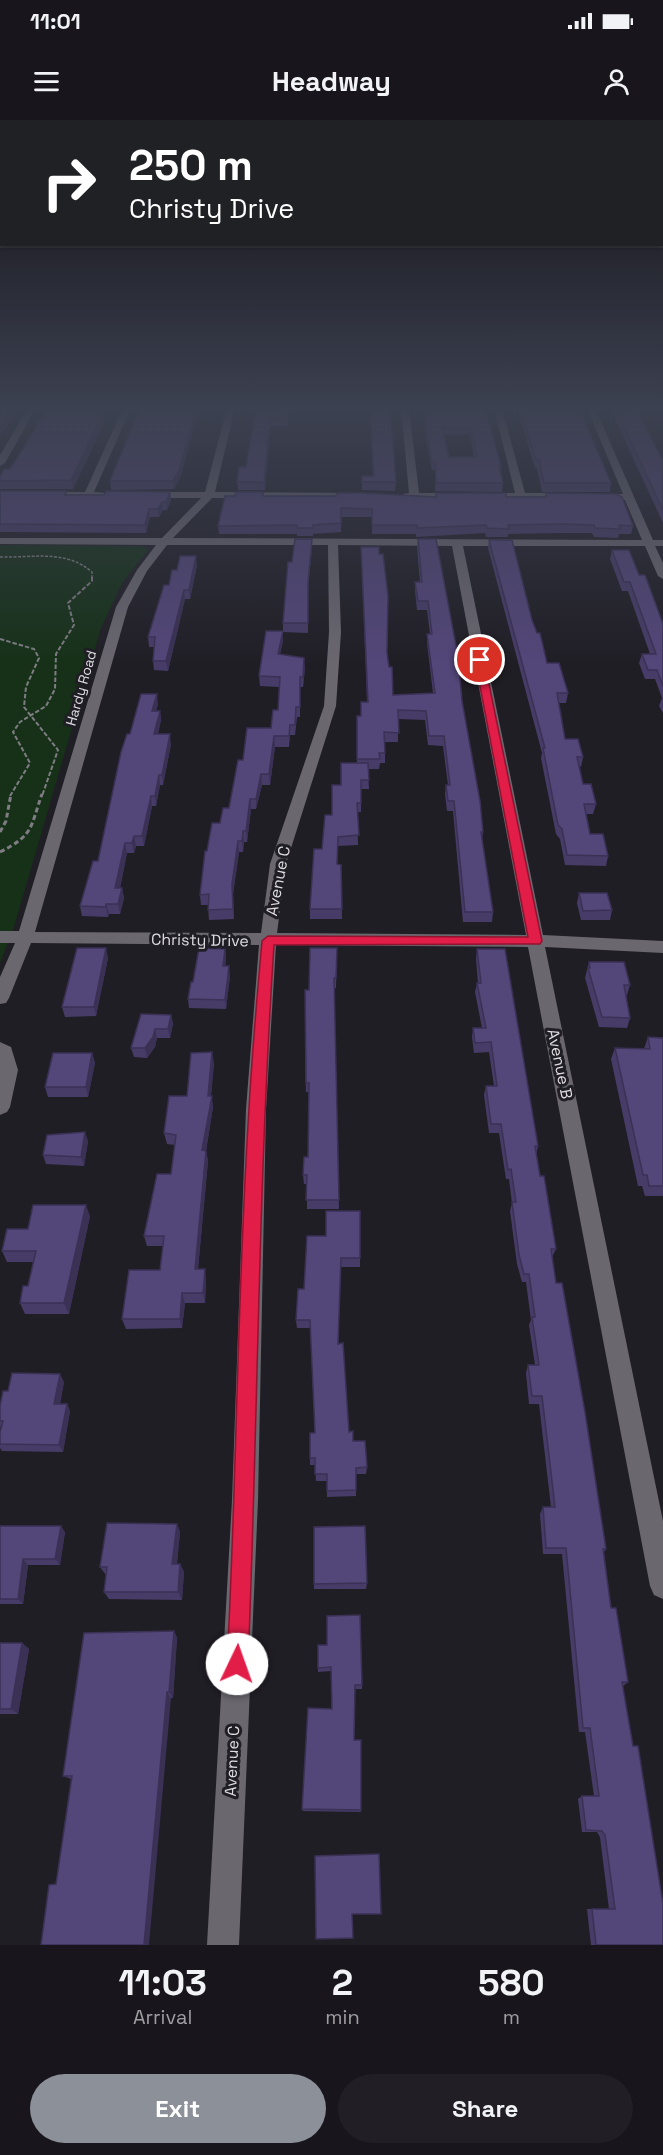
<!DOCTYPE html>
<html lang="en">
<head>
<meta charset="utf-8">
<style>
	body { margin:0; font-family:"Space Grotesk",sans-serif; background:#211f25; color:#f1f3f6; height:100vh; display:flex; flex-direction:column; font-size:22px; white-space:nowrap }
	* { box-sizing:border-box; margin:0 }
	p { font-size:20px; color:#9f9fa3 }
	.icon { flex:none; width:33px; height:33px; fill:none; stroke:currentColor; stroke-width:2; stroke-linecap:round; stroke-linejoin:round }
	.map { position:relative; height:1825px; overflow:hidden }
	.drawer { display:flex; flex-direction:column; background:#18161c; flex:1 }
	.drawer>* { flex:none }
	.guide { position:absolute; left:0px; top:0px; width:663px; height:126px; box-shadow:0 2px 4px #0004,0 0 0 2px #36353b; background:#202124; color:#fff; overflow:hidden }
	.pin { position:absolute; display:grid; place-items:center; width:51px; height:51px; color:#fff; margin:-26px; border:3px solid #fff; border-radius:50%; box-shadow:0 2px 6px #0007 }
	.me { position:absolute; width:66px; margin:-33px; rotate:3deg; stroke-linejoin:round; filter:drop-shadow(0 0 4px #0008) }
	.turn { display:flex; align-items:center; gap:21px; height:126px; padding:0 30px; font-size:27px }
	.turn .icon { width:78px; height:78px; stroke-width:2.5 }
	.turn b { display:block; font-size:42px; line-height:51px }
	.eta { display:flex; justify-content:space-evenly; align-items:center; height:102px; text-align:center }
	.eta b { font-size:36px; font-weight:600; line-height:42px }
	.cta { display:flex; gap:12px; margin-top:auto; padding:12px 30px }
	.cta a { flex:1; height:69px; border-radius:36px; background:#8c9099; color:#fff; font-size:24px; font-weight:600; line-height:69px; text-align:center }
	.cta a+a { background:#211f25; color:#f1f3f6 }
	.status { display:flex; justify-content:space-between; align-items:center; height:42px; padding:0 30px; background:#18161c; direction:ltr }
	.status svg { height:16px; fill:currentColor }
	header { display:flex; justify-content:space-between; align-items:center; height:78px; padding:0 30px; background:#18161c; font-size:27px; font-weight:600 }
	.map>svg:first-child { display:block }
	.green { fill:#163118 }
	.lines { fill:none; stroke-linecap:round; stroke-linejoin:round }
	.path-far2 { stroke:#7f7d83; stroke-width:1.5; stroke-dasharray:3 1.5; stroke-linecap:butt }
	.path-far1 { stroke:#7f7d83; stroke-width:2; stroke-dasharray:4.5 2; stroke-linecap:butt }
	.path { stroke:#7f7d83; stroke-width:3; stroke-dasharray:5 3; stroke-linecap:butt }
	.minor { fill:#6a676f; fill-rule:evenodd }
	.wall { fill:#473c68; fill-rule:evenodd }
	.shaded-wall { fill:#3a3155 }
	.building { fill:#534679; stroke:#3a3155; stroke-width:1.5; fill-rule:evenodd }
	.route { fill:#e11d48; stroke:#92132f; stroke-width:1.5 }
	.labels { text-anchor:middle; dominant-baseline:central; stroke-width:6; stroke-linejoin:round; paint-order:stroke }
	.far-street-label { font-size:14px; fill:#dddbe0; stroke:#201e25 }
	.street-label { font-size:16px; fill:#dddbe0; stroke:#201e25 }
</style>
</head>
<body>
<div class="status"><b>11:01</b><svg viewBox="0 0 49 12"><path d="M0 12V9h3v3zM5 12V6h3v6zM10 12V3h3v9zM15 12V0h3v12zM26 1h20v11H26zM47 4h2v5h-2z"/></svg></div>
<header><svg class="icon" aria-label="menu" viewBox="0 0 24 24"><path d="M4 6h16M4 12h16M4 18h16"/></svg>Headway<svg class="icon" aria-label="person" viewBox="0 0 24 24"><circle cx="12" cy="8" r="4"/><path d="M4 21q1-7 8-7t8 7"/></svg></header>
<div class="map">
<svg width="663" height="1825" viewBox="0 0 663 1825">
	<rect width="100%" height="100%" fill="#201e25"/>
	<!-- green -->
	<path class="green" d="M0 425 128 426H142L148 430 122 463 101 508 14 807 0 843Z"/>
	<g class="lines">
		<!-- path-far2 -->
		<path class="path-far2" d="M0 437C33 438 65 429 92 452V457"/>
		<!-- path-far1 -->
		<path class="path-far1" d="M0 519 34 529 39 538 26 567 24 587 58 630 42 676
			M10 676 30 643 13 612 20 602 46 586 55 569 56 534 74 505 68 483 92 461V455"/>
		<!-- path -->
		<path class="path" d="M0 712 6 701 11 674
			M0 732C34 715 30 708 42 674"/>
		<!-- minor -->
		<path class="minor" d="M28 288H36L5 343 0 346V335Z
			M123 288H131L94 372 105 373V377H0V371L85 372Z
			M227 288H235L215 372 360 373 365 376 360 379 212 378 173 418 642 420 625 380H598L593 377 598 374H623L587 288H595L653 420H663V426H655L663 443V459L658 456 645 426H463L543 815 663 821V833L545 827 663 1401V1479L654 1475 650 1466 528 827 276 825 266 989 258 1380 239 1825H207L232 1380 246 989 259 825 31 823 9 878 6 883 0 884V857L15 823H0V811H19L116 487 137 450 156 425 0 424V418H162L201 378H148L143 375 148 372H205ZM167 425H328L329 512 324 586 270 744 261 813 35 812 128 487 147 451ZM338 425 452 426 526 815 277 813 286 744 336 586 341 512Z
			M401 288H409L419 373H515L494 288H502L525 373H570L575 376 570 379 403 378V374L409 373Z
			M0 922 11 927 18 950 10 987 7 992 0 995Z"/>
	</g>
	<!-- wall -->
	<path class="wall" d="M140 288H199L180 358 174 369 111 370 110 361Z
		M256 288H290L288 306H270L265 370H238L237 362 246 347Z
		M370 288H390L396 362 395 371 362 370V356H373Z
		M423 288H485L501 346V352L503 363 502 372 435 371V350H432L426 319ZM444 314H470L474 337H449Z
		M517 288H579L611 363 610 372H542L537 348H535Z
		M610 288H635L663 341V403Z
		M103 294 105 301 73 369H0V356Z
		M0 371H66L67 375H104L170 372 171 380 167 390H163L159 397H150L146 413 0 412Z
		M546 373 633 406 631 414H619L618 418 594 417 592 413H562L508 414V417H486L485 413 416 417V414H372V397H341V412L313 414V416H297V414H219L218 406 263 376 545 377Z
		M418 419 462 581 483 712 482 720 493 792 492 802H463L453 691H447L445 674 446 665H448L443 626 428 625 425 600 398 599V622H385V643H380L379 649H368L369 669H361V692H357L358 725 338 726 337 744 341 745 342 799H310V789L322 729 341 665 357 643V596H360L367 582 361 427 387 533 393 575 433 573 427 523V514H430L427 490H417L415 471V462H420L417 428Z
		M489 420 532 500 547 543 568 573 566 583H558L565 619 583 637 581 647 579 646 583 664 596 684 593 694H586L590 714 608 736 606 746 565 745 560 719 556 714 541 638 542 633 488 428Z
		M312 427 308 470V513L283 512V503L292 442Z
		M612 430 639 455 663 504V593L659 586 662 578 655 559H645L639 543 642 534H650L628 471H622L610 439Z
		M197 445 190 479H185L168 551 154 550 153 541 154 527H149L148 517 177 450Z
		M283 521 280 534 305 548 303 567H300V597H297L295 615H290L289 627H275L270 665H262L256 689H251L247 722H244L243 732H239L233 774 234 799 209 800 208 785H201L200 775 207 731 220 703 229 688 243 640 271 608 278 590 279 567 260 566 259 556Z
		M158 584 156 591H160L161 600 158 614 171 624 163 665H160L156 686H152L144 726H136L134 733H127L120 768H122L124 778 120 794H109L108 797 82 796 80 786 98 741 130 614Z
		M579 773 612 790 610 800H581L577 783Z
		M337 828 336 868H334L339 1089H307V1064H304L303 1055 308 1037 309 972H306L305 941 309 870Z
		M225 829 226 839 225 846 230 856 226 889 189 888 188 879 193 862Z
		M477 829 538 1026 536 1035 556 1129 552 1137 556 1163 606 1429 604 1432 611 1488 628 1562 623 1566 663 1825H591L587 1789H609L600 1717 597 1712H582L578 1679 582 1676H594L585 1612H579L562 1434H543L540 1394 543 1387H551L539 1284H529L526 1253 528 1245H535L529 1205 531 1200 526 1162H522L517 1144 510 1091 512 1083 509 1059H506L499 1013H489L484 975 486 966H494L489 932 474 933 472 917 473 908H482L475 872 477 863H478L476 839Z
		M108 838 96 896 65 897 62 887Z
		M589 842 630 865 627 875H626L630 898 627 908 599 907 585 858Z
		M171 895 173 904 170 918H157L155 927 147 938 134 937 131 928Z
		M648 917 663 918V1076H645L642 1066H638L611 939 615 928 644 929Z
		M92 933 95 943 88 977H48L45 967Z
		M214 943 211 976 213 987 206 1031 208 1041 198 1149 206 1159 205 1183H185L182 1208 126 1209 122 1199 160 1150 163 1126H147L144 1116 171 1054 175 1025 167 1024 164 1013 187 976Z
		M88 1021 84 1046 46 1044 43 1035Z
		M90 1096 69 1194H25L20 1183 28 1166 33 1142H7L2 1131 28 1109Z
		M307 1116 360 1138V1147H341L338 1224 349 1312 367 1347 366 1354H356V1376L327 1377V1361H316L315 1345H310V1338L315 1313 310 1208H297L296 1200 304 1169Z
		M64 1262 60 1284H67L70 1291 63 1332 2 1331 0 1328V1312L1 1308 0 1306V1286L8 1271Z
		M177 1404 180 1412 177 1444H180L184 1452 182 1480 109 1479 104 1472 106 1455 100 1447Z
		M0 1406 65 1412 60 1445H28L23 1484H0Z
		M314 1407 367 1463 366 1469H314Z
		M174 1511 177 1518 173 1578H171L56 1764 71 1659 63 1656Z
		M0 1523H22L29 1529 18 1594H0Z
		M318 1525 362 1565V1569H355L354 1620 361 1692 303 1691 302 1689 331 1589V1551L318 1552Z"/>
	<!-- shaded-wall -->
	<path class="shaded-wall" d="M12 288H19L0 316V306Z
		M101 288H106L103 294 105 301 73 369 71 360Z
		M197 288H199L180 358 174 369 173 361Z
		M270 298V306L265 370 264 362Z
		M170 372 171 380 167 390 166 382Z
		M162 382 163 390 159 397 158 389Z
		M149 389 150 397 146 413 145 405Z
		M312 419V427L308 470V513V461Z
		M196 436 197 445 190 479 189 470Z
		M184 470 185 479 168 551 166 541Z
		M283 511V521L278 544V534Z
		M304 538 305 548 303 567V557Z
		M157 574 158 584 154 600 152 591Z
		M160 591 161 600 155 624 154 614Z
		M170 614 171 624 163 665 162 655Z
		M274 616 275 627 270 665 269 654Z
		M261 654 262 665 256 689V679Z
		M159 655 160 665 156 686 155 676Z
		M151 676 152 686 144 726 142 716Z
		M250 679 251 689 247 722 246 711Z
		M243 711 244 722 243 732 242 721Z
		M134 716 136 726 134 733 132 723Z
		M238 721 239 732 233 774 234 799 232 764Z
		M125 723 127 733 118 778 115 768Z
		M122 768 124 778 120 794 118 784Z
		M106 784 109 794 108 797 106 787Z
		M106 828 108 838 96 896 94 887Z
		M225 829 226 839 224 856 223 846Z
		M229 846 230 856 226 889 225 880Z
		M171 895 173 904 170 918 168 909Z
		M155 909 157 918 155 927 147 938 145 928Z
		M212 932 214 943 210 984 212 976 213 987 206 1031 208 1041 197 1159 195 1149 202 1030Z
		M92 933 95 943 88 977 86 967Z
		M85 1012 88 1021 84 1046 81 1037Z
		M86 1085 90 1096 69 1194 64 1183Z
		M205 1149 206 1159 205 1183 203 1173Z
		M182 1173 185 1183 182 1208 180 1199Z
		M60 1254 64 1262 58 1291 54 1284Z
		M67 1284 70 1291 63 1332 59 1325Z
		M177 1404 180 1412 176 1452 172 1444Z
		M61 1406 65 1412 60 1445 55 1439Z
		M23 1439 28 1445 23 1484 18 1479Z
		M180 1444 184 1452 182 1480 178 1472Z
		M174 1511 177 1518 173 1578 169 1572Z
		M22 1523 29 1529 18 1594 11 1589Z
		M167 1572 171 1578 149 1825H144Z"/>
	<!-- building -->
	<path class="building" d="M0 288H12L0 306Z
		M47 288H101L99 294H103L71 360 0 361V356L4 349H10L23 329Z
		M140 288H197L179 350 173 361H110Z
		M256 288H289L287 299 270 298 264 362H237L239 347H246Z
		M370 288H390L396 362H362V356H374Z
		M424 288H485L501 346H499L503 363H436L435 342H432L427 311ZM442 307H471L477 337H449Z
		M520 288H579L611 363H544L539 340H536Z
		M615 288H635L663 341V390Z
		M0 371H66L65 375H104L106 371 170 372 166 382H162L158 389H149L145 405 0 404Z
		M236 372H263V376H336L337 373H362L436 377V373H506V377H546V373L616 374 622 377 633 406 619 405 620 409 595 408 594 405 564 404 508 405 509 409 487 408 486 405 417 408V405H372V389L341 388V403L313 405V408H297V405L218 406 225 376H235Z
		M295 419H312L308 461V503H283L288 442H292Z
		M418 419H436L458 536 462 581 480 681 483 712H481L493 792H465L454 681H448L446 665H450L444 616H429L426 591 398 590 399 613 384 612 385 633H379L380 639H357V596H361V582H368L361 427H379V434H383L388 476 387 533 389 547H392L393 575 435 573 427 514H432L428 481H418L415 462H422Z
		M489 420H512L532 500 537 513H540L547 543H559L568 573H557L565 619H578L583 637H577L583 664H591L596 684H584L590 714H603L608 736 567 735 562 709 558 705 543 628H545Z
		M612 430H629L639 455H645L663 504V566L657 550H648L642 534H656L630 462H624Z
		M180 436H196L189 470H184L166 541H153L155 517H148L164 465H169L172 450H177Z
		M266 511H283L278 534 304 538 303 557H300V587H296L295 605H290L289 616H274L269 654H261L256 679H250L246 711H243L242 721H238L232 764 233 789 208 790 209 774 200 775 205 731H207L212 703H220L223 688H229L238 640H243L247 608H271L273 590H278L280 557 259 556Z
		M141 574H157L152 591H160L154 614H170L162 655H159L155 676H151L142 716H134L132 723H125L115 768H122L118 784H106V787L80 786 93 741H98L121 632 127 614H130Z
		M341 643H368L369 660H361V683H357L359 715 338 717 337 744 341 745 342 789H310L314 729H322L325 695H332V665H341Z
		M579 773H607L612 790 583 791Z
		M77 828H106L94 887H62Z
		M199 828 225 829 223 846H229L225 880 188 879 191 862H193Z
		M310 828H337L336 858H334L339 1080H306L307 1055H303L304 1037H308L309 963H306L305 870H309Z
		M477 829H505L538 1026H535L540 1056H544L556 1129H551L556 1163H562L585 1292 606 1429H603L611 1488H616L628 1562H622L633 1626H638L663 1784V1825H596L592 1789H615L605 1715 602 1711 586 1710 582 1676H599L590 1608H583L566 1428H546L543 1387H555L542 1276H532L528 1245H539L532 1197H535L529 1154H524L519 1135 512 1082H516L511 1049 508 1050 501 1004H491L486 966H497L491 922 475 923 473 908H486L477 863H481Z
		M589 842H624L630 865H624L630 898 602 897 588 848H590Z
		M141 894 171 895 168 909H155L153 917 145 928H131Z
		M648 917 663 918V1066H649L647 1055H643L615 928 650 929Z
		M212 932 208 976H212L202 1030 206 1031 195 1149H205L203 1173H182L180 1199H122L129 1150H160L164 1116H144L157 1054H171L176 1015 164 1013 169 976H187L191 933Z
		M53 933H92L86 967H45Z
		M85 1012 81 1037 43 1035 47 1015Z
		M33 1085H86L64 1183H20L23 1166H28L36 1131H2L7 1109H28Z
		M326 1091H360V1138H341L338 1224 343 1223 349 1312 353 1311V1321H365L367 1347 356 1348V1370L327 1371V1354H315V1338H310V1313H315L310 1200H296L298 1169H304L307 1116H326Z
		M12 1253 60 1254 54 1284H67L59 1325 0 1324V1312L3 1301H0V1286L3 1271H8Z
		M107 1403 177 1404 172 1444H180L178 1472H104L107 1447H100Z
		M0 1406H61L55 1439H23L18 1479H0Z
		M365 1406 367 1463 314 1464V1407Z
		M360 1495 362 1565H355L354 1620H361V1690L302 1689 308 1588 332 1589 331 1547 318 1548V1525H327V1496Z
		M174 1511 169 1572H167L144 1825H41L49 1765 56 1764 72 1656H63L84 1513Z
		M0 1523H22L11 1589H0Z
		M379 1734 381 1794H352L353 1818 316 1819 315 1736Z"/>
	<!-- sky -->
	<linearGradient id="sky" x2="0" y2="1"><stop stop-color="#121014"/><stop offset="0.53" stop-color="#3c4151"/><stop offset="1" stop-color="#3c4151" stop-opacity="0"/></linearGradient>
	<rect width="663" height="544" fill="url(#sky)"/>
	<!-- route -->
	<path class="route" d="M480 537 484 540 542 821 540 824 274 825C258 1064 258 1304 248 1544L245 1551 237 1554 230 1551 227 1544C237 1359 237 1173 249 989 252 933 257 877 262 821L268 816 528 817 475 540Z"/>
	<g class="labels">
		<!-- far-street labels -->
		<g class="far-street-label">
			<text transform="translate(81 568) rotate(-74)">Hardy Road</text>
		</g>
		<!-- street labels -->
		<g class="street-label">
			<text transform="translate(278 761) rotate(-79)">Avenue C</text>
			<text transform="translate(200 820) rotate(1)">Christy Drive</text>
			<text transform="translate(560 944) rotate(78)">Avenue B</text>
			<text transform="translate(232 1641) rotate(-87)">Avenue C</text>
		</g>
	</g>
</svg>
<div class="pin" style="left:480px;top:540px;background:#d93025"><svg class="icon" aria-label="arrive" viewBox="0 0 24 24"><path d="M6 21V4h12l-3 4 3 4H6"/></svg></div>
<svg class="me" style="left:237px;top:1544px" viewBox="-20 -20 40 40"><circle r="19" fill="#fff"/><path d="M0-13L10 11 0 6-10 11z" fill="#e11d48"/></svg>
<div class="guide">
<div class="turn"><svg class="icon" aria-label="right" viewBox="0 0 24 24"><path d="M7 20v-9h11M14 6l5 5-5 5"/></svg><div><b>250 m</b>Christy Drive</div></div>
</div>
</div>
<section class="drawer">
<div class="eta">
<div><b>11:03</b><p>Arrival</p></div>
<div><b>2</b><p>min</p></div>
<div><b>580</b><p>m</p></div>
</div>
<div class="cta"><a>Exit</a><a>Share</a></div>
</section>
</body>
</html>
